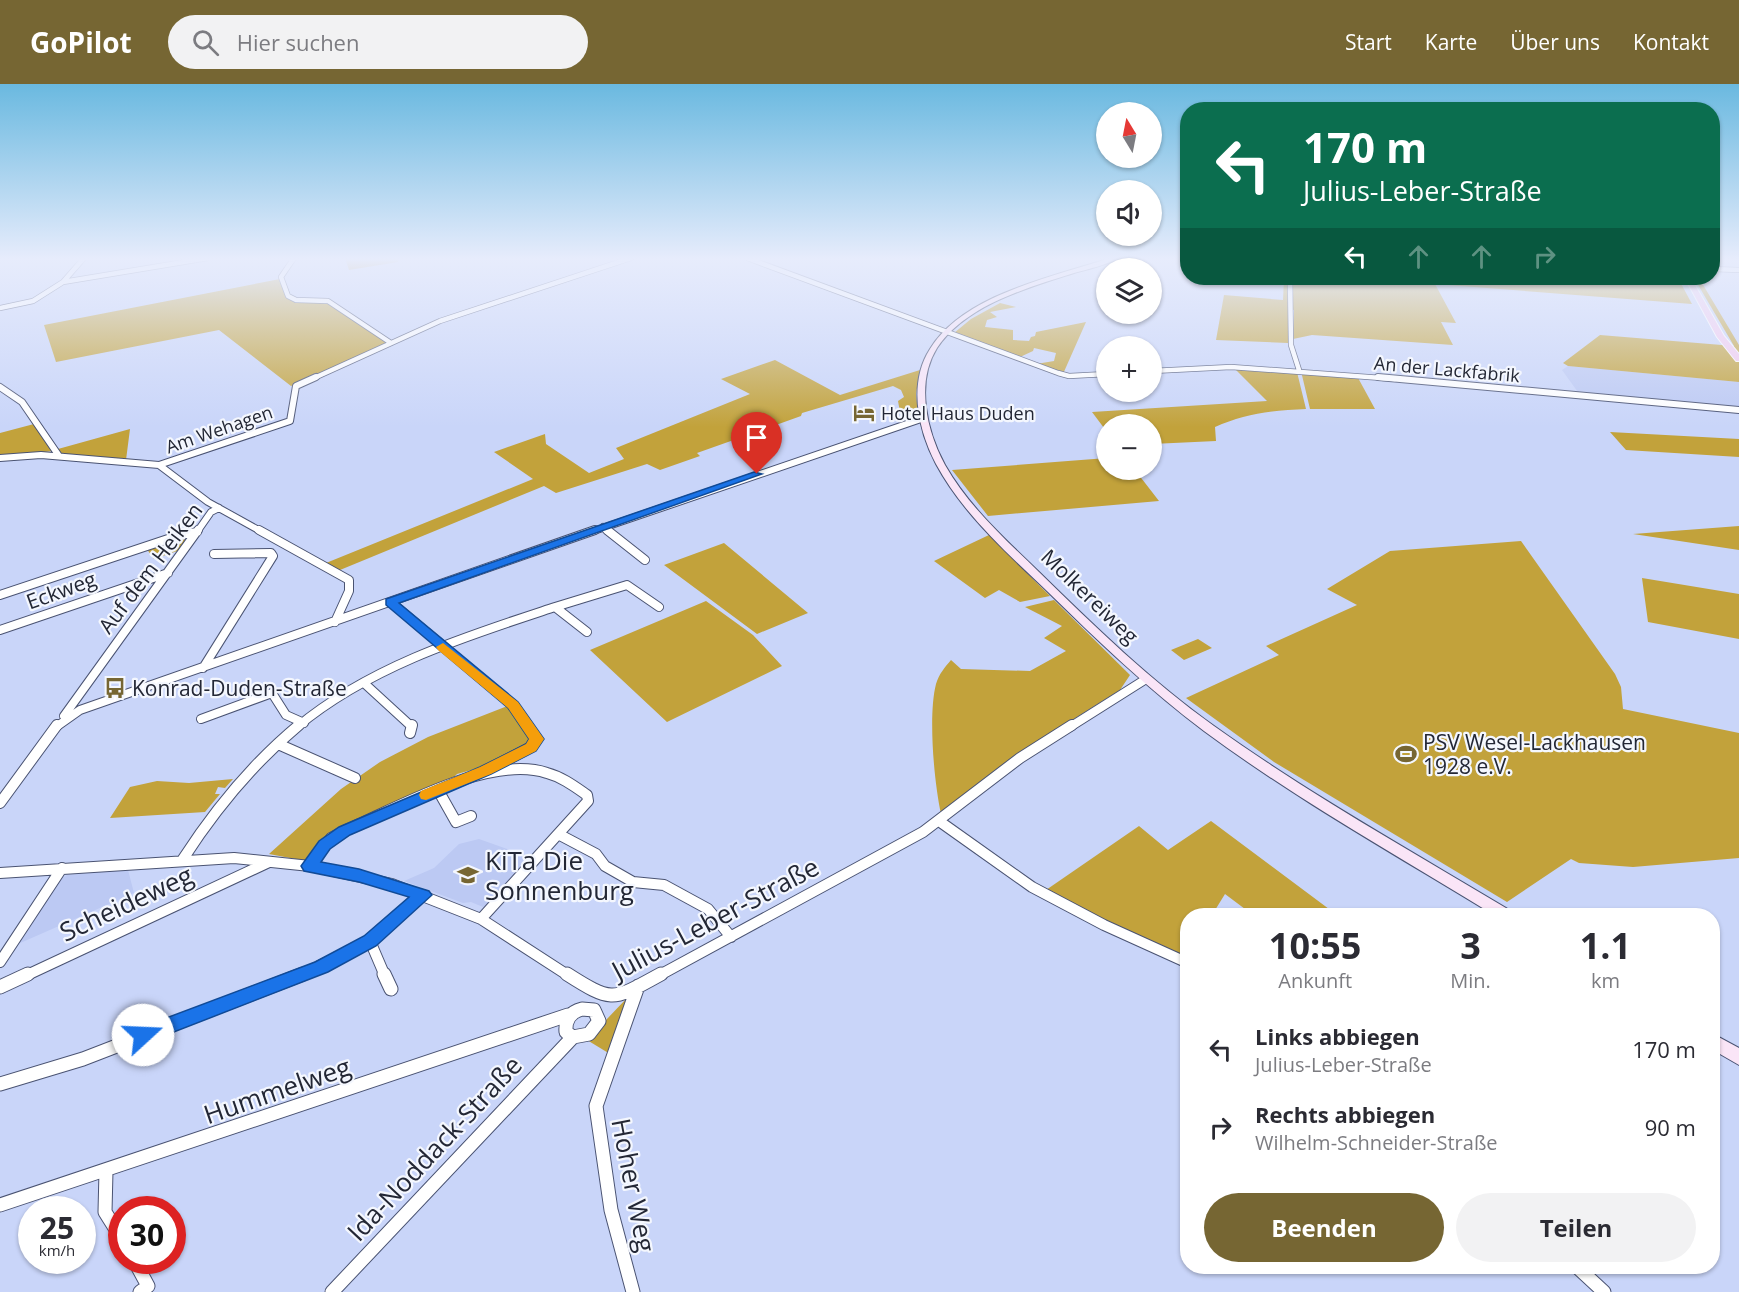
<!DOCTYPE html>
<html lang="de">
<head>
<meta charset="utf-8">
<style>
	body { margin:0; font-family:"Open Sans",sans-serif; background:#f2f2f3; color:#2b2b33; height:100vh; display:flex; flex-direction:column; font-size:22px; white-space:nowrap }
	* { box-sizing:border-box; margin:0 }
	p { font-size:20px; color:#7c7c81 }
	.icon { flex:none; width:33px; height:33px; fill:none; stroke:currentColor; stroke-width:2; stroke-linecap:round; stroke-linejoin:round }
	.map { position:relative; flex:1; overflow:hidden }
	.details { position:absolute; left:1180px; top:824px; width:540px; height:366px; display:flex; flex-direction:column; background:#fff; border-radius:24px; box-shadow:0 2px 4px #0004 }
	.details>* { flex:none }
	.banner { position:absolute; left:1180px; top:18px; width:540px; height:183px; border-radius:24px; box-shadow:0 2px 4px #0004; background:#0b6e4f; color:#fff; overflow:hidden }
	.needle { width:39px; rotate:350deg }
	.fabs { position:absolute; left:1096px; top:18px; display:grid; gap:12px }
	.fabs a { display:grid; place-items:center; width:66px; height:66px; border-radius:50%; background:#fff; box-shadow:0 2px 4px #0004; font-size:30px }
	.speed { position:absolute; left:18px; top:1112px; display:flex; gap:12px; font-size:30px; font-weight:700; text-align:center }
	.speed>* { display:grid; place-content:center; width:78px; height:78px; border-radius:50%; background:#fff; box-shadow:0 2px 4px #0004; line-height:1 }
	.speed small { font-size:15px; font-weight:400 }
	.speed .limit { border:9px solid #d22; background:#fff; color:#111 }
	.pin { position:absolute; display:grid; place-items:center; width:51px; height:51px; color:#fff; margin:-62px -26px; border-radius:50% 50% 50% 0; rotate:-45deg; box-shadow:0 0 6px #0007 }
	.pin .icon { rotate:45deg }
	.me { position:absolute; width:66px; margin:-33px; rotate:70deg; stroke-linejoin:round; filter:drop-shadow(0 0 4px #0008) }
	.turn { display:flex; align-items:center; gap:21px; height:126px; padding:0 24px; font-size:27px }
	.turn .icon { width:78px; height:78px; stroke-width:2.5 }
	.turn b { display:block; font-size:42px; line-height:51px }
	.lanes { display:flex; align-items:center; height:57px; padding:0 24px; background:#0003; justify-content:center; gap:30px; direction:ltr }
	.lanes .off { opacity:.35 }
	.eta { display:flex; justify-content:space-evenly; align-items:center; height:102px; text-align:center }
	.eta b { font-size:36px; font-weight:700; line-height:42px }
	.cta { display:flex; gap:12px; margin-top:auto; padding:12px 24px }
	.cta a { flex:1; height:69px; border-radius:36px; background:#766633; color:#fff; font-size:24px; font-weight:700; line-height:69px; text-align:center }
	.cta a+a { background:#f2f2f3; color:#2b2b33 }
	ul { padding:0; list-style:none }
	li { display:flex; align-items:center; gap:18px; height:78px; padding:0 24px }
	li div { flex:1 }
	li b { display:block; font-size:22px }
	li em { font-style:normal }
	header { display:flex; align-items:center; gap:36px; box-sizing:border-box; height:84px; padding:0 30px; background:#766633; color:#fff }
	header strong { font-size:28px }
	nav { display:flex; gap:33px; margin-inline-start:auto; font-size:21px }
	.search { width:420px; height:54px; background:#f2f2f3; display:flex; align-items:center; gap:15px; box-sizing:border-box; padding:0 21px; border-radius:33px; color:#7c7c81; font-size:22px }
	.map>svg:first-child { display:block }
	.built { fill:#bcc9f3 }
	.green { fill:#c2a23b }
	.lines { fill:none; stroke-linecap:round; stroke-linejoin:round }
	.street-far4-casing { stroke:#4a5372; stroke-width:6 }
	.street-far3-casing { stroke:#4a5372; stroke-width:8 }
	.street-far2-casing { stroke:#4a5372; stroke-width:10 }
	.street-far1-casing { stroke:#4a5372; stroke-width:12 }
	.street-casing { stroke:#4a5372; stroke-width:15 }
	.secondary-casing { stroke:#4a5372; stroke-width:2 }
	.primary-casing { stroke:#fff; stroke-width:2 }
	.street-far4 { stroke:#fff; stroke-width:4.5 }
	.street-far3 { stroke:#fff; stroke-width:6 }
	.street-far2 { stroke:#fff; stroke-width:8 }
	.street-far1 { stroke:#fff; stroke-width:10 }
	.street { stroke:#fff; stroke-width:13 }
	.secondary { fill:#fae5f7; fill-rule:evenodd }
	.primary { fill:#f5cbef; fill-rule:evenodd }
	.route { fill:#1a73e8; stroke:#114b97; stroke-width:1.5 }
	.slow { fill:#f59e0b }
	.labels { text-anchor:middle; dominant-baseline:central; stroke-width:4.5; stroke-linejoin:round; paint-order:stroke }
	.far-street-label { font-size:18px; fill:#232735; stroke:#f4f7fe }
	.far-poi-label { font-size:18px; fill:#232735; stroke:#f4f7fe; text-anchor:start }
	.street-label { font-size:21px; fill:#232735; stroke:#f4f7fe }
	.poi-label { font-size:21px; fill:#232735; stroke:#f4f7fe; text-anchor:start }
	.near-poi-label { font-size:26px; fill:#232735; stroke:#f4f7fe; text-anchor:start }
	.near-street-label { font-size:26px; fill:#232735; stroke:#f4f7fe }
</style>
</head>
<body>
<header>
<strong>GoPilot</strong>
<div class="search"><svg class="icon" aria-label="search" viewBox="0 0 24 24"><circle cx="10" cy="10" r="6"/><path d="M15 15l6 6"/></svg>Hier suchen</div>
<nav><a>Start</a><a>Karte</a><a>Über uns</a><a>Kontakt</a></nav>
</header>
<div class="map">
<svg width="1739" height="1208" viewBox="0 0 1739 1208">
	<rect width="100%" height="100%" fill="#c9d5f9"/>
	<!-- built -->
	<path class="built" d="M1568 282 1739 298V325L1580 311 1562 286Z
		M479 755 532 774 491 818 483 823 471 818 463 819 404 797 434 784 459 760Z
		M128 786 134 809 18 860 60 795 67 791Z"/>
	<!-- green -->
	<path class="green" d="M345 174H399L398 178 349 186Z
		M1284 194H1678L1692 220 1435 200 1456 239 1441 238 1453 261 1312 251 1293 255 1294 226 1289 225 1288 259 1216 256 1224 211 1283 216Z
		M1694 194H1699L1739 261V298L1568 282 1563 279 1600 251 1734 262Z
		M280 195 289 215 327 217 388 259 291 302 219 246 56 278 44 241Z
		M1000 219 1016 223 990 228 997 233 987 236 985 243 1013 246V256L1029 257 1031 253 1035 252 1036 248 1086 238 1063 290 1036 280 1054 277 1056 269 1034 264 1033 267 1020 273 954 249 971 235Z
		M775 276 840 311 920 286 916 310 918 329 905 332 900 328 898 317 904 313 901 306 893 302 802 329 801 332 697 369 700 372 660 386 647 380 556 409 544 402 340 486 326 479 533 395 494 368 545 350 546 360 589 389 624 375 616 364 750 310 721 295Z
		M1234 284 1297 288 1306 325C1274 326 1244 330 1215 343L1216 357 1152 360V340H1107V348L1092 328 1267 317Z
		M1301 287 1357 292 1375 325H1310Z
		M34 340 53 367 0 373V349Z
		M130 345 126 376 63 371 58 365Z
		M1610 348 1739 355V373L1626 366Z
		M1107 374V386H1135L1159 417 988 432 952 386Z
		M1739 442V466L1633 450Z
		M989 451 1050 512 1020 518 999 506 985 514 934 477Z
		M187 452 188 455 180 466 154 475 146 464Z
		M1521 457 1615 590 1621 603 1623 625 1739 649V774L1633 783 1579 779 1571 775 1507 818 1274 678 1186 614 1279 571 1266 562 1357 521 1327 505 1390 467Z
		M724 459 808 529 757 550 664 481Z
		M1642 494 1739 510V555L1648 538Z
		M1054 516 1130 591 1120 606 1026 665 941 730C934 698 928 631 936 600 939 590 945 583 951 576L961 585 1030 587 1066 567 1044 554 1062 542 1025 523Z
		M706 517 753 551 782 582 667 638 590 566Z
		M1198 555 1212 564 1184 576 1171 566Z
		M510 621 531 658 493 680 457 690 451 696 327 752 306 777 269 770 341 705 380 678 428 653Z
		M233 695 225 704 218 703 215 710H220L205 728 110 734 130 703 157 697 189 699Z
		M1211 737 1337 831H1253L1225 810 1212 831H1188V870L1185 874 1106 839 1046 806 1139 742 1168 766Z
		M626 915 630 918 610 970 587 956Z"/>
	<g class="lines">
		<defs>
			<path id="street-far4" d="M294 174 281 193 288 212 296 216 328 217 391 259
				M747 174 1058 289 1069 292 1107 290
				M1713 185 1739 186
				M1290 194 1291 261 1299 286
				M63 198 84 174
				M0 224 33 217 63 198 208 174
				M1152 287 1231 283 1395 295
				M312 295 440 237 631 174"/>
			<path id="street-far3" d="M1378 293 1739 326
				M0 303 22 318 59 372
				M0 374 41 371 159 381 208 418 262 448
				M159 381 290 337 296 302 316 293
				M603 443 609 448
				M197 448 211 428 219 424
				M591 448 924 334"/>
			<path id="street-far2" d="M259 446 349 496V507L335 538
				M607 446 645 476
				M0 511 180 451 197 448
				M391 518 513 621 528 643
				M0 546 168 489
				M587 548 555 523 627 501 659 523
				M203 584 273 472 271 469 214 470
				M364 599 412 643
				M64 632 198 446
				M201 635 272 609 286 631 304 639
				M56 643 80 626 595 446
				M297 643C370 582 467 552 555 523
				M1070 643 1146 595"/>
			<path id="street-far1" d="M410 649 412 641
				M278 660 355 694
				M487 686 531 663 536 655 527 641
				M438 706 456 738 471 732
				M0 719 57 641
				M939 737 1032 803 1104 841 1188 879
				M560 751 596 770 605 782 633 798 664 801 708 825 731 853
				M183 775C216 724 252 680 299 641
				M310 782 331 754 344 747C397 724 490 670 547 689 562 693 574 702 587 711L588 717 481 835
				M0 789 234 774 310 782 392 800 481 835 569 892
				M370 857 385 892
				M0 878 62 784
				M25 892 269 778
				M299 892 370 857 423 811
				M658 892 923 748 1020 674 1072 641"/>
			<path id="street" d="M384 890 391 905
				M567 890C614 920 613 916 661 890
				M0 903 28 890
				M582 925 594 926 599 937 589 950 573 953 566 948C565 936 570 928 582 925Z
				M0 1000 83 975 303 890
				M106 1087 105 1128 122 1155
				M0 1121 568 931
				M134 1176 148 1202 140 1208
				M1576 1182 1604 1208
				M332 1208 573 953
				M633 1208 611 1126 596 1022 638 902"/>
			<path id="secondary" d="M1110 174H1119C1106 181 1089 185 1074 189 1027 204 966 221 937 264 915 299 927 348 945 381 969 423 1005 455 1039 488 1094 542 1151 597 1214 642 1309 710 1411 767 1511 827L1514 831H1494C1396 771 1296 715 1204 647 1148 605 1097 556 1047 507 1007 469 963 430 936 380 918 346 908 299 930 265 964 210 1053 193 1110 174Z
				M1713 950 1739 964V981L1713 966Z"/>
			<path id="primary" d="M1685 194H1691L1724 252 1739 270V277H1736L1717 253Z"/>
		</defs>
		<!-- street-far4 casing -->
		<use href="#street-far4" class="street-far4-casing"/>
		<!-- street-far3 casing -->
		<use href="#street-far3" class="street-far3-casing"/>
		<!-- street-far2 casing -->
		<use href="#street-far2" class="street-far2-casing"/>
		<!-- street-far1 casing -->
		<use href="#street-far1" class="street-far1-casing"/>
		<!-- street casing -->
		<use href="#street" class="street-casing"/>
		<!-- secondary casing -->
		<use href="#secondary" class="secondary-casing"/>
		<!-- primary casing -->
		<use href="#primary" class="primary-casing"/>
		<!-- street-far4 -->
		<use href="#street-far4" class="street-far4"/>
		<!-- street-far3 -->
		<use href="#street-far3" class="street-far3"/>
		<!-- street-far2 -->
		<use href="#street-far2" class="street-far2"/>
		<!-- street-far1 -->
		<use href="#street-far1" class="street-far1"/>
		<!-- street -->
		<use href="#street" class="street"/>
		<!-- secondary -->
		<use href="#secondary" class="secondary"/>
		<!-- primary -->
		<use href="#primary" class="primary"/>
	</g>
	<!-- sky -->
	<linearGradient id="sky" x2="0" y2="1"><stop stop-color="#6ab9e0"/><stop offset="0.51" stop-color="#e7ecfc"/><stop offset="1" stop-color="#e7ecfc" stop-opacity="0"/></linearGradient>
	<rect width="1739" height="343" fill="url(#sky)"/>
	<!-- route -->
	<path class="route" d="M754 388 762 390 399 519 518 618 544 655 536 667 491 690 350 751 330 765 321 778 359 785 429 807 432 811 376 862 328 888 143 960 137 957 134 951 137 945 315 878 364 852 409 813 359 798 304 787 301 782 319 757 339 743 480 683 526 660 529 655 508 624 386 521V515Z"/>
	<!-- slow -->
	<path class="slow" d="M443 559 518 618 544 655 536 667 491 690 426 716 421 715 419 711 421 707 480 683 526 660 529 655 508 624 438 566 436 563Z"/>
	<!-- icons -->
	<defs>
		<symbol id="hotel-bare" viewBox="-9 -9 18 18"><path d="M-6-4.5h1.5V1H6V5H4.5V3h-9V5H-6ZM-4 0a1.8 1.8 0 1 1 3.6 0ZM.5 0V-2.5h3Q6-2.5 6 0Z" fill="#766633" stroke="#f4f7fe" stroke-width="2.5" paint-order="stroke"/></symbol>
		<symbol id="bus-bare" viewBox="-9 -9 18 18"><path d="M-5-6H5V4H4V6H2V4H-2V6H-4V4H-5ZM-3.5-4V0h7V-4ZM-3.5 1.2v1.5H-2V1.2ZM2 1.2v1.5H3.5V1.2Z" fill="#766633" stroke="#f4f7fe" stroke-width="2.5" paint-order="stroke"/></symbol>
		<symbol id="stadium-bare" viewBox="-9 -9 18 18"><path d="M0-5a6.5 5 0 1 0 0 10a6.5 5 0 1 0 0-10ZM-3.5-1.8h7v3.6h-7Z" fill="#766633" stroke="#f4f7fe" stroke-width="2.5" paint-order="stroke"/></symbol>
		<symbol id="school-bare" viewBox="-9 -9 18 18"><path d="M0-5L7-2L0 1L-7-2ZM-4 1L0 2.5L4 1V4Q0 6-4 4Z" fill="#766633" stroke="#f4f7fe" stroke-width="2.5" paint-order="stroke"/></symbol>
	</defs>
	<g fill-rule="evenodd">
		<use href="#hotel-bare" x="849" y="314" width="30" height="30"/>
		<use href="#bus-bare" x="100" y="589" width="30" height="30"/>
		<use href="#stadium-bare" x="1391" y="655" width="30" height="30"/>
		<use href="#school-bare" x="453" y="776" width="30" height="30"/>
	</g>
	<g class="labels">
		<!-- far-street labels -->
		<g class="far-street-label">
			<text transform="translate(1447 285) rotate(5)">An der Lackfabrik</text>
			<text transform="translate(219 345) rotate(-19)">Am Wehagen</text>
		</g>
		<!-- far-poi labels -->
		<g class="far-poi-label">
			<text x="881" y="329">Hotel Haus Duden</text>
		</g>
		<!-- street labels -->
		<g class="street-label">
			<text transform="translate(150 484) rotate(-53)">Auf dem Heiken</text>
			<text transform="translate(61 506) rotate(-20)">Eckweg</text>
			<text transform="translate(1090 512) rotate(44)">Molkereiweg</text>
		</g>
		<!-- poi labels -->
		<g class="poi-label">
			<text x="132" y="604">Konrad-Duden-Straße</text>
			<text x="1423" y="658">PSV Wesel-Lackhausen<tspan x="1423" dy="24">1928 e.V.</tspan></text>
		</g>
		<!-- near-poi labels -->
		<g class="near-poi-label">
			<text x="485" y="776">KiTa Die<tspan x="485" dy="30">Sonnenburg</tspan></text>
		</g>
		<!-- near-street labels -->
		<g class="near-street-label">
			<text transform="translate(126 819) rotate(-25)">Scheideweg</text>
			<text transform="translate(715 834) rotate(-28)">Julius-Leber-Straße</text>
			<text transform="translate(277 1006) rotate(-19)">Hummelweg</text>
			<text transform="translate(434 1064) rotate(-47)">Ida-Noddack-Straße</text>
			<text transform="translate(634 1101) rotate(79)">Hoher Weg</text>
		</g>
	</g>
</svg>
<div class="fabs">
<a><svg class="needle" viewBox="-14 -14 28 28"><path d="M0-13l5 13h-10z" fill="#e53935"/><path d="M0 13l5-13h-10z" fill="#7c7c81"/></svg></a>
<a><svg class="icon" aria-label="sound" viewBox="0 0 24 24"><path d="M4 9h4l5-4v14l-5-4H4zM17 9q2 3 0 6"/></svg></a>
<a><svg class="icon" aria-label="layers" viewBox="0 0 24 24"><path d="M12 4l9 5-9 5-9-5zM3 14l9 5 9-5"/></svg></a>
<a>+</a>
<a>−</a>
</div>
<div class="speed"><div>25<small>km/h</small></div><div class="limit">30</div></div>
<div class="pin" style="left:757px;top:390px;background:#d93025"><svg class="icon" aria-label="arrive" viewBox="0 0 24 24"><path d="M6 21V4h12l-3 4 3 4H6"/></svg></div>
<svg class="me" style="left:143px;top:951px" viewBox="-20 -20 40 40"><circle r="19" fill="#fff"/><path d="M0-13L10 11 0 6-10 11z" fill="#1a73e8"/></svg>
<div class="banner">
<div class="turn"><svg class="icon" aria-label="left" viewBox="0 0 24 24"><path d="M17 20v-9H6M10 6l-5 5 5 5"/></svg><div><b>170 m</b>Julius-Leber-Straße</div></div>
<div class="lanes"><svg class="icon" aria-label="left" viewBox="0 0 24 24"><path d="M17 20v-9H6M10 6l-5 5 5 5"/></svg><svg class="icon off" aria-label="ahead" viewBox="0 0 24 24"><path d="M12 20V5M6 11l6-6 6 6"/></svg><svg class="icon off" aria-label="ahead" viewBox="0 0 24 24"><path d="M12 20V5M6 11l6-6 6 6"/></svg><svg class="icon off" aria-label="right" viewBox="0 0 24 24"><path d="M7 20v-9h11M14 6l5 5-5 5"/></svg></div>
</div>
<section class="details">
<div class="eta">
<div><b>10:55</b><p>Ankunft</p></div>
<div><b>3</b><p>Min.</p></div>
<div><b>1.1</b><p>km</p></div>
</div>
<ul>
<li><svg class="icon" aria-label="left" viewBox="0 0 24 24"><path d="M17 20v-9H6M10 6l-5 5 5 5"/></svg><div><b>Links abbiegen</b><p>Julius-Leber-Straße</p></div><em>170 m</em></li>
<li><svg class="icon" aria-label="right" viewBox="0 0 24 24"><path d="M7 20v-9h11M14 6l5 5-5 5"/></svg><div><b>Rechts abbiegen</b><p>Wilhelm-Schneider-Straße</p></div><em>90 m</em></li>
</ul>
<div class="cta"><a>Beenden</a><a>Teilen</a></div>
</section>
</div>
</body>
</html>
